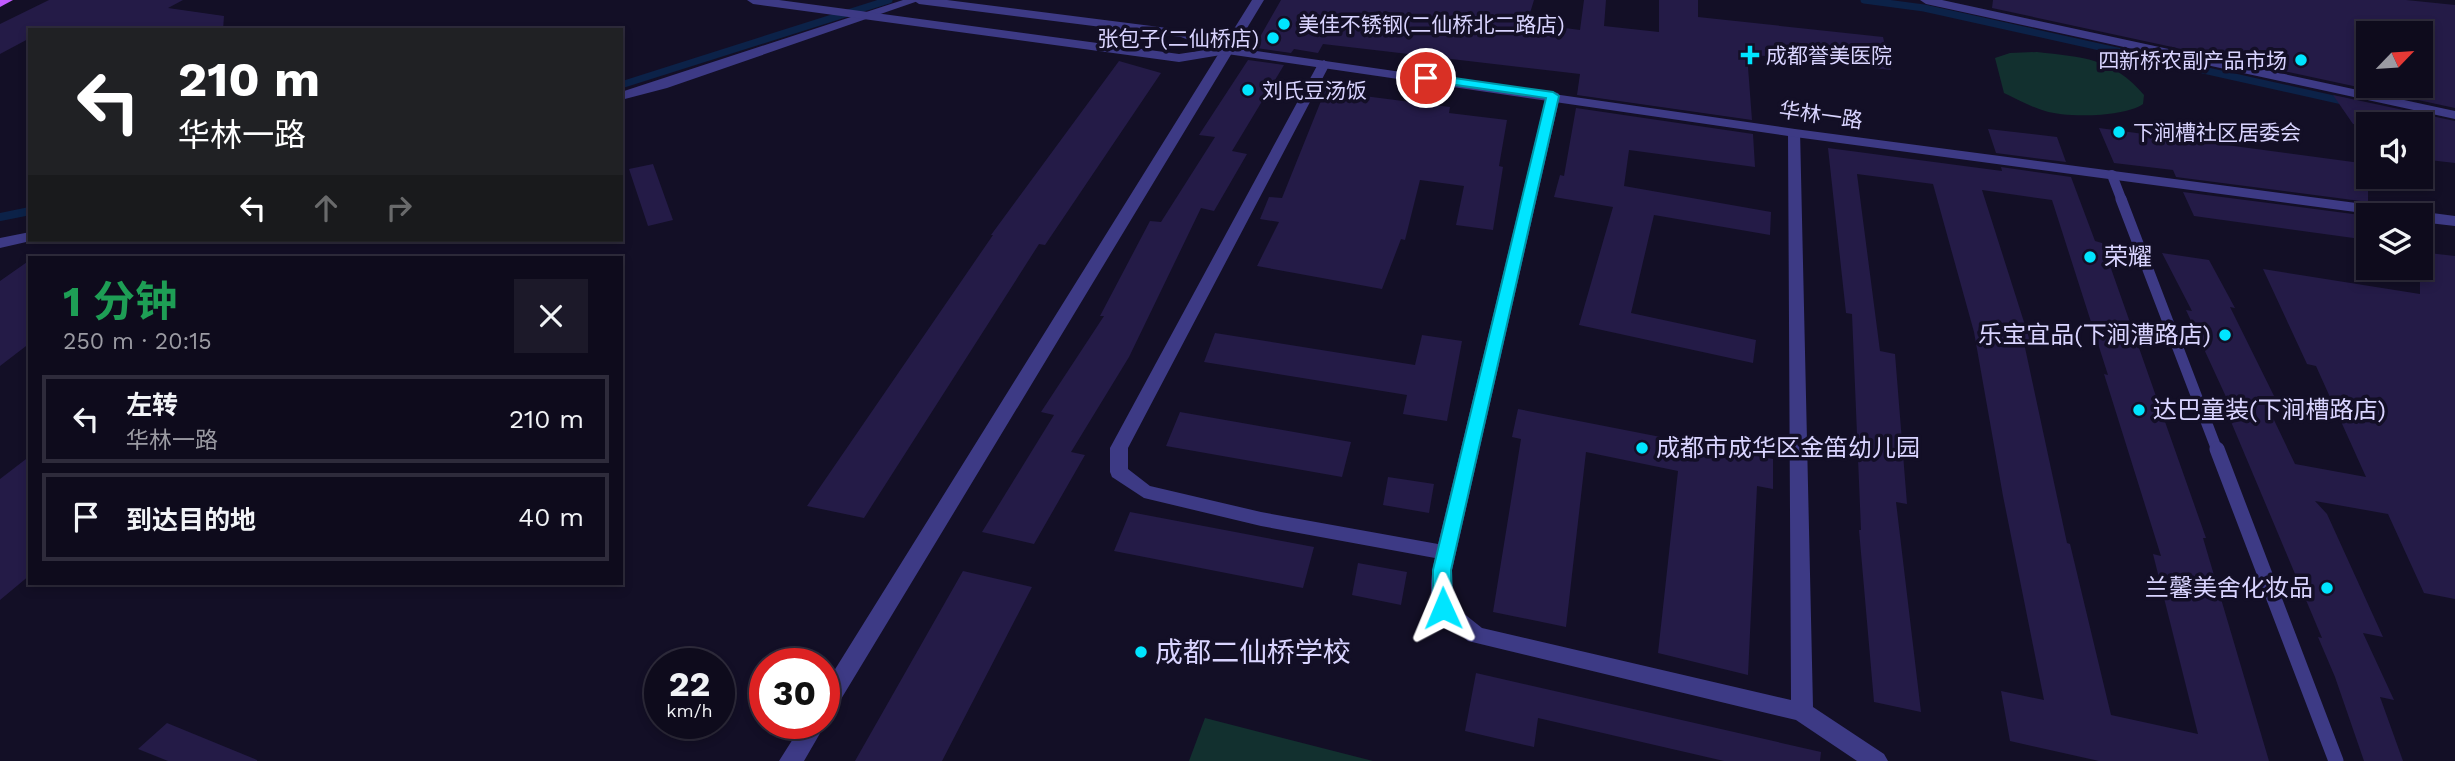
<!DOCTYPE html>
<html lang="zh">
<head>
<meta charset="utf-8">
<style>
	body { margin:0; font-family:"Work Sans","Noto Sans SC",sans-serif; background:#1c1929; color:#f1f3f6; height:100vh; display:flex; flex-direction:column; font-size:26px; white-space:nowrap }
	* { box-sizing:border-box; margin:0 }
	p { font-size:23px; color:#9b9ba3 }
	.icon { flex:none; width:38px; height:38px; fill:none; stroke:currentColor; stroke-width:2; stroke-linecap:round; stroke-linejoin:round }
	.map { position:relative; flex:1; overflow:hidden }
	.panel { position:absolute; left:28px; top:256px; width:595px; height:329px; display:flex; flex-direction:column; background:#0e0b1c; border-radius:0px; box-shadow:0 4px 10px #0003,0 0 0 2px #2e2b3b }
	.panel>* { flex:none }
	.hud { position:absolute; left:28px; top:28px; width:595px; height:214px; border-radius:0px; box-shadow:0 4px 10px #0003,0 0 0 2px #2e2b3b; background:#202124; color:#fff; overflow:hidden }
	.needle { width:46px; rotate:65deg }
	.tools { position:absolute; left:2356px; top:21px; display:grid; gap:14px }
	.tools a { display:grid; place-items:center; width:77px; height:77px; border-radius:0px; background:#0e0b1c; box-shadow:0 4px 10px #0003,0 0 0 2px #2e2b3b; font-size:35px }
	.speed { position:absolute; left:644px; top:648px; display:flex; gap:14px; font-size:35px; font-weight:700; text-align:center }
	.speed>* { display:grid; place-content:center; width:91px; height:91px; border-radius:50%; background:#0e0b1c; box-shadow:0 4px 10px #0003,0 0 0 2px #2e2b3b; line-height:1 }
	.speed small { font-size:18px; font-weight:400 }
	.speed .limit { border:10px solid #d22; background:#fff; color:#111 }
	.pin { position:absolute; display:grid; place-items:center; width:60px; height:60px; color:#fff; margin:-30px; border:4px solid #fff; border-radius:50%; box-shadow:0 2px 7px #0007 }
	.me { position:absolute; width:77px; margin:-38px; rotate:359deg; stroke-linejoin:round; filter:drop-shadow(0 0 5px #0008) }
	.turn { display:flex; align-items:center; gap:24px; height:147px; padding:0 35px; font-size:32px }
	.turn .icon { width:91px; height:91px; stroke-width:2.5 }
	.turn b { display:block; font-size:49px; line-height:60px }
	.lanes { display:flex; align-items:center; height:66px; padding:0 35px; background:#0003; justify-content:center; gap:35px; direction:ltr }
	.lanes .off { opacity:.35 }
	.round { display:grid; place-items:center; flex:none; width:74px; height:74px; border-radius:0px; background:#1c1929 }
	.head { display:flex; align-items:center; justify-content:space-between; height:119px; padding:0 35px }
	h1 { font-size:42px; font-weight:700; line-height:52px; color:#1e9e55 }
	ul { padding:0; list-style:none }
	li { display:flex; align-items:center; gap:21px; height:88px; margin:0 14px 10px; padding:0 21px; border:4px solid #2e2b3b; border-radius:0px }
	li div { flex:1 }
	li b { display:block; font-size:26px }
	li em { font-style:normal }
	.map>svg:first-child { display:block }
	.green { fill:#12302f }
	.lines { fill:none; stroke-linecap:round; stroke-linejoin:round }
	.stream-far1 { stroke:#0c2248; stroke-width:7 }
	.stream { stroke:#0c2248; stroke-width:8 }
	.building { fill:#241b47; fill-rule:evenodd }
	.service-far2 { stroke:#3d3a85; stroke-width:10 }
	.service-far1 { stroke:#3d3a85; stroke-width:11 }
	.service { stroke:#3d3a85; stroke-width:15 }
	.minor { fill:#3d3a85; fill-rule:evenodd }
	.tertiary { fill:#3d3a85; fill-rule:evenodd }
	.primary { fill:#c25bff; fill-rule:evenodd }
	.route { fill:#00e5ff; stroke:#0095a6; stroke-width:2 }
	.poi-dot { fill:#00e5ff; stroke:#130f26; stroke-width:2.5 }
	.labels { text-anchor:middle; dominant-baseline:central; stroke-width:7; stroke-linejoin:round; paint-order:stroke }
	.far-poi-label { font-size:21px; fill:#d9d4ff; stroke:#130f26; text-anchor:start }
	.far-street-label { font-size:21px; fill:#d9d4ff; stroke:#130f26 }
	.poi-label { font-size:24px; fill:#d9d4ff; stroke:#130f26; text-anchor:start }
	.near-poi-label { font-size:28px; fill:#d9d4ff; stroke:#130f26; text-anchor:start }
</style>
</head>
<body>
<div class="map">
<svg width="2455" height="761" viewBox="0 0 2455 761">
	<rect width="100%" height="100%" fill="#130f26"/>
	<!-- green -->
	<path class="green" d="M2037 52C2082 57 2113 58 2144 95L2143 104C2125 117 2067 118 2045 111 2031 107 2017 99 2004 93L1995 58 2010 53Z
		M1205 718 1373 761H1189Z"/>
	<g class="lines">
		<!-- stream-far1 -->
		<path class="stream-far1" d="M1864 0 1924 8 2347 102
			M621 85 889 0"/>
		<!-- stream -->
		<path class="stream" d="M0 217 30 211"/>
	</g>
	<!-- building -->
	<path class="building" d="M49 0H183L168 8 224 16 223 30H30V38L0 54V24Z
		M1281 0H1534L1527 23 1580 30 1584 0H1606L1604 26 1659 32V0H1698V17L1883 37 1891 70 1747 54 1752 120 1577 95 1580 74 1323 44 1318 53 1294 49 1291 53 1256 48 1258 44H1256Z
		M1993 0H2406L2455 5V108L1992 8ZM2368 32 2420 33V86H2368Z
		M1248 60 1284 65 1232 151 1247 154 1214 211 1201 208 1129 357 1071 452 1085 455 1034 544 982 532 1054 415 1041 412 1104 316H1100L1150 221 1161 222 1215 137 1199 135Z
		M1119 61 1161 73 1045 245 1039 244 864 518 807 506 993 235H991Z
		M1325 91 1450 107 1449 113 1507 120 1499 166 1503 167 1493 230 1456 225 1464 186 1420 180 1405 240 1401 239 1382 289 1257 266 1279 222 1260 219 1269 197 1282 198Z
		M2333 95 2455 121V163L2420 159V124H2353Z
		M1576 108 1753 134 1755 167 1629 150 1624 186 1771 212 1770 235 1654 215 1631 313 1756 340 1753 363 1579 325 1613 207 1554 197 1560 175 1564 176Z
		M2099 128 2368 164V202L2176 177 2173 170 2114 163Z
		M1988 129 2057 137 2066 162 1996 153Z
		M1828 148 2002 171 2001 167 2071 177 2095 241 2102 243 2206 538H2203L2269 761H2099L2010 741 2001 691 2044 700 2003 496 1974 332 1933 184 1857 174 1880 351 1895 354 1907 504 1896 502 1921 712 1874 702 1859 530H1861L1852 314 1846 313ZM1982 190 2052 200 2108 375 2104 374 2161 556 2153 554 2198 734 2111 715 2070 544 2067 543 2024 343 2031 344Z
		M653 164 673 220 648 226 629 169Z
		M2183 192 2368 216V240L2194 216Z
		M2420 252 2455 256V599L2424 593 2388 514 2315 501 2327 514 2383 637 2363 633 2394 700 2380 697 2403 761H2364L2335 677 2318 637 2322 638 2221 398 2227 399 2186 310 2192 311 2162 253 2209 260 2235 308 2230 307 2276 400 2263 397 2295 464 2366 477 2316 366 2307 364 2263 269 2420 294Z
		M30 260V343L0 366V281Z
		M1215 333 1415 365 1422 335 1462 341 1447 421 1403 414 1407 395 1204 362Z
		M1518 409 1773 459V489L1757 486 1748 675 1658 653 1678 471 1586 452 1566 627 1493 612 1521 439 1512 437Z
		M1180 412 1351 442 1342 477 1166 446Z
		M30 456V575L0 600V479Z
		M1388 477 1434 484 1429 513 1383 505Z
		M1130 512 1314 547 1303 588 1114 551Z
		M1358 563 1407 572 1401 605 1352 595Z
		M963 571 1032 587 942 761H855Z
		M1476 673 1821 752 1820 761H1724L1538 718 1534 747 1465 731Z
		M167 723 257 760V761H168L138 749Z"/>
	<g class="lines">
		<!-- service-far2 -->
		<path class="service-far2" d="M2112 175 2122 201"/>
		<!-- service-far1 -->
		<path class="service-far1" d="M2121 199 2217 450"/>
		<!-- service -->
		<path class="service" d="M2217 449 2336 761"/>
		<!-- minor -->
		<path class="minor" d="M903 0H921L667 88 621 100V92Z
			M1252 0H1264L832 714 824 716V687Z
			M1920 0H1942L2455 111V119L1926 4Z
			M1324 60 1330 64 1128 448V469L1150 486 1261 512 1438 544 1546 96 1553 92 1558 93 1560 96 1452 570 1453 605 1482 628 1791 700 1788 133 1790 130H1800L1813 707 1884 754 1888 761H1857L1796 720 1468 641 1436 614C1428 600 1431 574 1435 558L1261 526 1144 498 1112 477 1110 472V448L1318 64Z
			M30 232V240H35L0 248V238Z
			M824 719 826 723 804 761H779L803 723H824Z"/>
		<!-- tertiary -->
		<path class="tertiary" d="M747 0H779L1179 54 1212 49 1181 37 919 4 913 0H947L1183 30 1229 47 1795 129 2455 216V226L2420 222V215H2378L1795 137 1227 54 1179 62 753 4Z"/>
		<!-- primary -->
		<path class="primary" d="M0 0H13L0 7Z"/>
	</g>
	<!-- route -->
	<path class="route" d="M1426 74 1553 92 1559 96 1451 570 1452 608 1449 613 1443 616 1436 613 1433 608V570L1546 98 1421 80 1420 78Z"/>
	<!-- markers -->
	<g class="poi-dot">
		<circle cx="1284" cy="24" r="7"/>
		<circle cx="1273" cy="38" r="7"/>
		<path d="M1746.5 44.5h7v7h7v7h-7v7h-7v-7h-7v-7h7z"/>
		<circle cx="2301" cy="60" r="7"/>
		<circle cx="1248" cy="90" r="7"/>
		<circle cx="2119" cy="132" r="7"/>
		<circle cx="2090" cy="257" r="7"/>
		<circle cx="2225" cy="335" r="7"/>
		<circle cx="2139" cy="410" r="7"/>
		<circle cx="1642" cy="448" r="7"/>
		<circle cx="2327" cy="588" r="7"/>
		<circle cx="1141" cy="652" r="7"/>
	</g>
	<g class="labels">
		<!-- far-poi labels -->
		<g class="far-poi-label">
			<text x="1298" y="24">美佳不锈钢(二仙桥北二路店)</text>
			<text x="1259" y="38" text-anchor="end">张包子(二仙桥店)</text>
			<text x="1766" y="55">成都誉美医院</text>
			<text x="2287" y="60" text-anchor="end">四新桥农副产品市场</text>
			<text x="1262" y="90">刘氏豆汤饭</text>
			<text x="2133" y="132">下涧槽社区居委会</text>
		</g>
		<!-- far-street labels -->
		<g class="far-street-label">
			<text transform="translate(1821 115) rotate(8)">华林一路</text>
		</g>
		<!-- poi labels -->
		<g class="poi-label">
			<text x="2104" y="257">荣耀</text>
			<text x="2211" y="335" text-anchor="end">乐宝宜品(下涧漕路店)</text>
			<text x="2153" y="410">达巴童装(下涧槽路店)</text>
			<text x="1656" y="448">成都市成华区金笛幼儿园</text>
			<text x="2313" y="588" text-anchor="end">兰馨美舍化妆品</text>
		</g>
		<!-- near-poi labels -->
		<g class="near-poi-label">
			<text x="1155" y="652">成都二仙桥学校</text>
		</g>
	</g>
</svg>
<div class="tools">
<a><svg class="needle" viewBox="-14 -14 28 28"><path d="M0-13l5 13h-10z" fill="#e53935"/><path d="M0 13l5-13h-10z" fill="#9b9ba3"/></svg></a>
<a><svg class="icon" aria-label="sound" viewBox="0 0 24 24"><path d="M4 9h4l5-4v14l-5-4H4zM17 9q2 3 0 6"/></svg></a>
<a><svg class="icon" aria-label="layers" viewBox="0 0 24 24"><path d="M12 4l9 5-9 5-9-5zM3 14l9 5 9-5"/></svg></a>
</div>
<div class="speed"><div>22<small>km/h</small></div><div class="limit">30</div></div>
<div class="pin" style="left:1426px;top:78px;background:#d93025"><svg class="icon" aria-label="arrive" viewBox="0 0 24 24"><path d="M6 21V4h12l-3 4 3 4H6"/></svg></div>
<svg class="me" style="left:1443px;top:608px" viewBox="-20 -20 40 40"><path d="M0-17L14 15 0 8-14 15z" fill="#00e5ff" stroke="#fff" stroke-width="4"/></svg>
<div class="hud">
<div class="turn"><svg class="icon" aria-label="left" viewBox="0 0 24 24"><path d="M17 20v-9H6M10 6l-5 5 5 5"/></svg><div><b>210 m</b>华林一路</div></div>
<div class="lanes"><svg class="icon" aria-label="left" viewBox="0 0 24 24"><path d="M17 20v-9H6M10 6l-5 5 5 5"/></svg><svg class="icon off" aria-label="ahead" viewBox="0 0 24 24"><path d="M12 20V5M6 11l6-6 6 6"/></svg><svg class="icon off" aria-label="right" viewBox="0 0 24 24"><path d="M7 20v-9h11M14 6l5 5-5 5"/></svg></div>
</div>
<section class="panel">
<div class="head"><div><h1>1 分钟</h1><p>250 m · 20:15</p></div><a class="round"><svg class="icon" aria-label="close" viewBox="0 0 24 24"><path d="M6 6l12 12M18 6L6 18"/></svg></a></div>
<ul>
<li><svg class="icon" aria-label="left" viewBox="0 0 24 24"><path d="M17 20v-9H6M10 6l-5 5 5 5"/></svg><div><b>左转</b><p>华林一路</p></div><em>210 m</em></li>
<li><svg class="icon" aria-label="arrive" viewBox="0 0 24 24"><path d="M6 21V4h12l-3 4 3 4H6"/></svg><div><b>到达目的地</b></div><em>40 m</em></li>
</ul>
</section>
</div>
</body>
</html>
